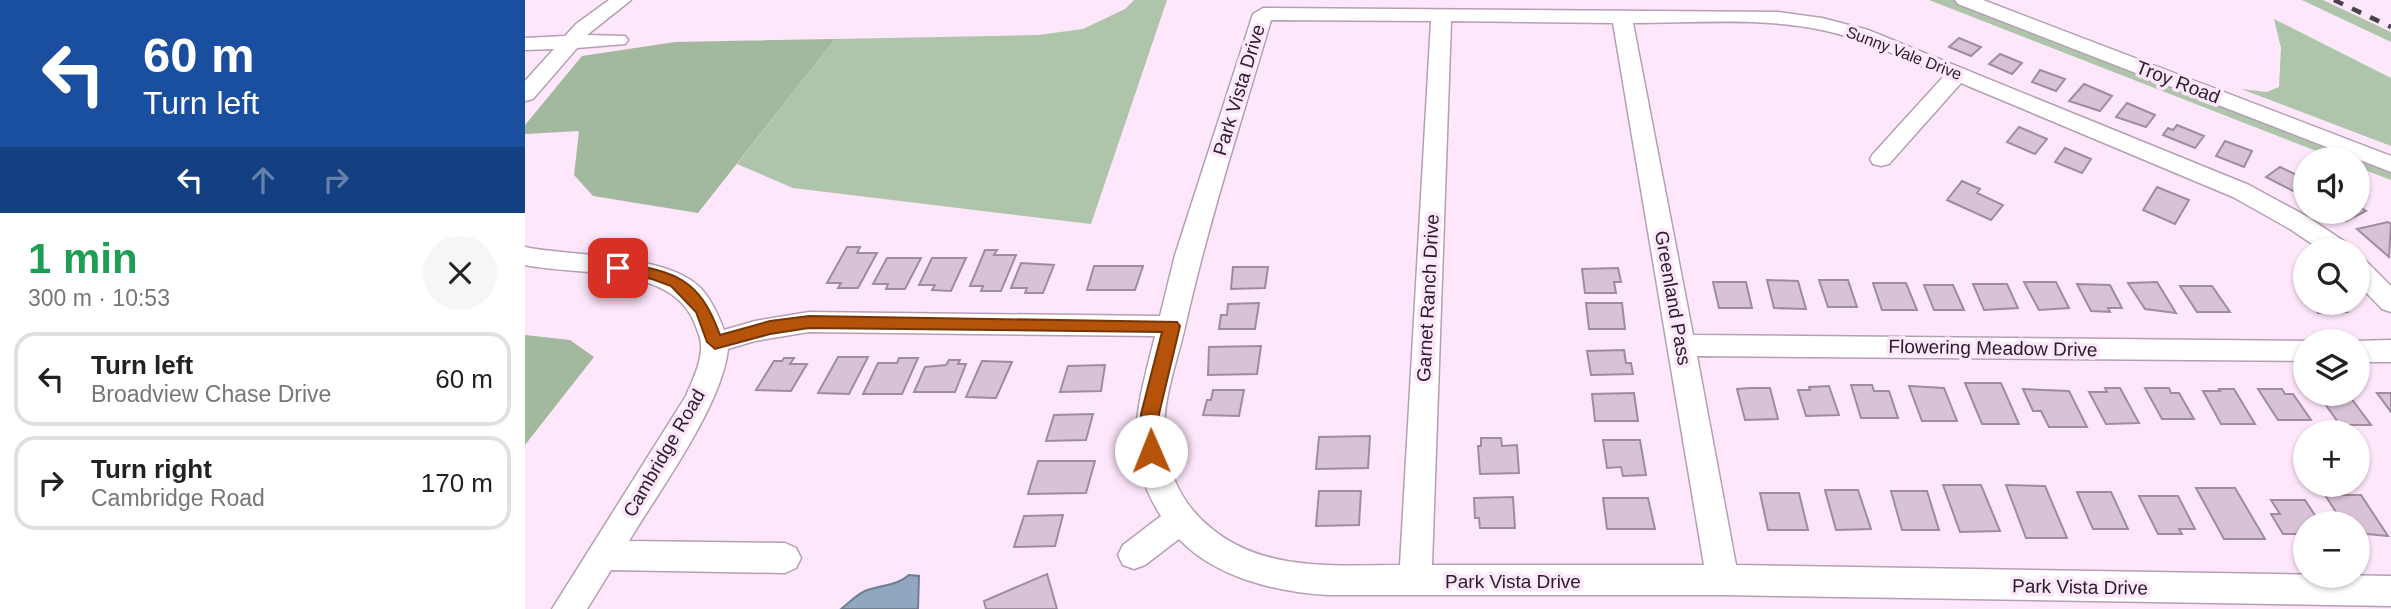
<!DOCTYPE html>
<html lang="en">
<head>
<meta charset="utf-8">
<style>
	body { margin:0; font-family:Helvetica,sans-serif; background:#f6f6f6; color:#222; height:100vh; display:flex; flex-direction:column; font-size:26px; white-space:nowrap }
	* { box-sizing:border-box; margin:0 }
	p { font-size:23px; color:#767676 }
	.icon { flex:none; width:38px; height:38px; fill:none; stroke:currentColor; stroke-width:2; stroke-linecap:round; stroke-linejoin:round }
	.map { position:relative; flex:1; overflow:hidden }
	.details { display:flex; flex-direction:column; background:#fff; width:525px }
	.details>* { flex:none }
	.guide { background:#1a4fa0; color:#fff; overflow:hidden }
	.fabs { position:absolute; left:1768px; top:147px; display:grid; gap:14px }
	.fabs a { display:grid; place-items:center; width:77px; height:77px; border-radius:50%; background:#fff; box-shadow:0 2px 5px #0004; font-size:35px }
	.pin { position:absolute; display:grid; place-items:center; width:60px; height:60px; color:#fff; margin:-30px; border-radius:14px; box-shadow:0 4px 10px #0006 }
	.me { position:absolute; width:77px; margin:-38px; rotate:359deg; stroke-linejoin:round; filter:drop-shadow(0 0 5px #0008) }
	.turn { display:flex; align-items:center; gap:24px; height:147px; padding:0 28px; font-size:32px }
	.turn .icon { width:91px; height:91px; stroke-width:2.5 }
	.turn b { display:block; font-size:49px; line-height:60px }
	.lanes { display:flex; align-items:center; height:66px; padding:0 28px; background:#0003; justify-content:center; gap:35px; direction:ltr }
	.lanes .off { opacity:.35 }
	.round { display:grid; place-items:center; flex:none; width:74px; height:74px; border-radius:37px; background:#f6f6f6 }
	.overview { display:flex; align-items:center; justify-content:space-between; height:119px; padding:0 28px }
	h1 { font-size:42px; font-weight:700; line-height:52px; color:#1e9e55 }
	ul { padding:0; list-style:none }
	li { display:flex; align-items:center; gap:21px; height:94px; margin:0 14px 10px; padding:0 14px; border:4px solid #e0e0e0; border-radius:21px }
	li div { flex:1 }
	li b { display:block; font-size:26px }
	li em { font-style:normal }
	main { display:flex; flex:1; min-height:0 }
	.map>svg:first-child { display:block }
	.green { fill:#aec4ab }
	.forest { fill:#a2b89f }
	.water { fill:#90a8bf; stroke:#707f91; stroke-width:2 }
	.building { fill:#d9c2d6; stroke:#a18b9e; stroke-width:2 }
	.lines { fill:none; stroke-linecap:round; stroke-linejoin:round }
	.minor-casing { stroke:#b59fb2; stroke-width:3 }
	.minor { fill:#fff; fill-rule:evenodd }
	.rail { stroke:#4b404b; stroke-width:4.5; stroke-dasharray:10 10; stroke-linecap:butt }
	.route { fill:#b45309; stroke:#753606; stroke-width:2 }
	.labels { text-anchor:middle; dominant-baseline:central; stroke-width:7; stroke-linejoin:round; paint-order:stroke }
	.far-street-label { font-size:16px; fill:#271f27; stroke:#fee6fb }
	.street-label { font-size:19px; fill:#271f27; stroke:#fee6fb }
</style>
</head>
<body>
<main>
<section class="details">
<div class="guide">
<div class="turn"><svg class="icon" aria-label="left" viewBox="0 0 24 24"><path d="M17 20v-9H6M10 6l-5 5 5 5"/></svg><div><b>60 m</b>Turn left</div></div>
<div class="lanes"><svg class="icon" aria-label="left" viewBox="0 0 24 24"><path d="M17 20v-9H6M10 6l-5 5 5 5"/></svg><svg class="icon off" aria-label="ahead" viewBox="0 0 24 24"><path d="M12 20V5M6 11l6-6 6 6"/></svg><svg class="icon off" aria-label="right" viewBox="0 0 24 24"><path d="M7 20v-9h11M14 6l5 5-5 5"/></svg></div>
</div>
<div class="overview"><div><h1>1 min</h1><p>300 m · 10:53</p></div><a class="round"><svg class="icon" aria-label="close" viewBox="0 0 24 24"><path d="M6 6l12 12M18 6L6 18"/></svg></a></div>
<ul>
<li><svg class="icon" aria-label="left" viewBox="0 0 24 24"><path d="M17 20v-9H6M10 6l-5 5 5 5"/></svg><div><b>Turn left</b><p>Broadview Chase Drive</p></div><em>60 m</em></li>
<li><svg class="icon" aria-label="right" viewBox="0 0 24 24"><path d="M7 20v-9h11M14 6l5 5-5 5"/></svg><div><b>Turn right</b><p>Cambridge Road</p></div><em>170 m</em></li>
</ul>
</section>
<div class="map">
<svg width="1866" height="609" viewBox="0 0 1866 609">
	<rect width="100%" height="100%" fill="#fee6fb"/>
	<!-- green -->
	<path class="green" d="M609 0H642L566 224 268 188 212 164 310 39 513 35 558 29 600 9Z
		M1404 0H1428L1866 170V180L1832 167V159H1812Z
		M1777 0H1798L1866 32V42Z
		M1749 19 1866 78V146L1716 89 1742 92 1754 87 1756 48Z"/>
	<!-- forest -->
	<path class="forest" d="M310 39 173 213 68 196 49 175 54 131 0 134V125L57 56 150 42Z
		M0 335 45 340 69 357 0 445Z"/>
	<!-- water -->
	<path class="water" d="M384 575 394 576 393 609H316C324 603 331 595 340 591 355 585 372 586 384 575Z"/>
	<!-- building -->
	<path class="building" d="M1434 38 1456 47 1446 56 1424 47Z
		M1475 54 1497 63 1487 74 1464 64Z
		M1515 70 1540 79 1531 91 1507 82Z
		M1559 84 1587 96 1575 111 1544 101Z
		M1602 103 1630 115 1621 127 1591 117Z
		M1652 125 1679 136 1670 148 1638 135 1643 128 1648 130Z
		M1494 127 1522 139 1510 154 1482 142Z
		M1700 141 1727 151 1719 167 1691 156Z
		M1540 148 1566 159 1557 173 1530 162Z
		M1755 167 1780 179V181L1768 191 1741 177Z
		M1437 181 1455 189 1452 193 1478 205 1466 220 1422 200Z
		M1632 187 1664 200 1650 224 1618 210Z
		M1832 205 1841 211 1821 221 1805 212H1832Z
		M1863 222 1866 224 1864 257 1832 229Z
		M322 247H335L332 253H352L333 288H313L316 283H302Z
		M460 250H472L469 255H491L476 291H456L458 286H445Z
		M362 258H396L380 289H361L363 284H348Z
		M407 258H441L426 291 407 290 410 285H394Z
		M496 263 529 265 518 293H500L502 288H486Z
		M569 266H618L610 290H562Z
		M708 267H743L740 288 706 289Z
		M1093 268 1096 282H1089L1091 293H1060L1057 269Z
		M1242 280 1273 281 1281 309 1249 308Z
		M1294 280H1323L1332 307H1303Z
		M1188 282H1221L1227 308H1194Z
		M1499 282H1531L1544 308 1514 310Z
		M1632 282 1651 313 1620 309 1603 283Z
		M1348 283H1381L1392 310H1357Z
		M1448 284H1482L1493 308 1459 310Z
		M1552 284 1585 285 1597 308H1583L1585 312 1566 311Z
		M1399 285H1428L1439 310H1409Z
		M1655 286H1687L1705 312H1672Z
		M734 303 730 329H694L696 315H702L703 304Z
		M1061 303H1097L1100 329H1064Z
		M1785 303H1814L1822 312 1793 313Z
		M736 346 732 374 683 375 684 347Z
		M1099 350 1101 363H1106L1108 374 1066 375 1062 351Z
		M313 357H343L324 394 293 393Z
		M259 358H269L265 364H282L266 391 231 390 249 361H257Z
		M374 358H393L377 394H338L353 363H372Z
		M424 360H435L433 364H441L430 392H389L400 367 421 365Z
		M457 361 487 362 471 398 441 397Z
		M580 365 576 391 535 392 543 366Z
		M1440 383H1476L1494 424H1457Z
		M1326 385H1347L1349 391H1364L1373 418H1336Z
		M1304 386 1314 415 1281 416 1273 390H1285L1284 387Z
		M1384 386 1419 388 1432 421H1397Z
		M1225 388H1245L1253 419 1220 420 1212 389Z
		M1580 388H1595L1614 423 1581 424 1564 392H1582Z
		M1620 388H1644L1646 393H1654L1669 419H1637Z
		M1498 389 1544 391 1562 427H1524L1516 411H1508Z
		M1694 389H1709L1730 424H1696L1678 391H1695Z
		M1733 389H1757L1760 394H1768L1786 420H1753Z
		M688 390H719L714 416 678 415 682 400H686Z
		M1109 393 1113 421H1070L1067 394Z
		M1852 393H1866V412Z
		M1793 394H1823L1846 425H1815Z
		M568 414 561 440 521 441 529 415Z
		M845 436 843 468 791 469 794 437Z
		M956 438H976L977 446 992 445 994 473 955 474 953 446H956Z
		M1078 440H1115L1121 475 1098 476 1096 467 1082 468Z
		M513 461H570L561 493 503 494Z
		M1418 485H1456L1475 531 1435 532Z
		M1481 485 1520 486 1542 538H1501Z
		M1671 488H1710L1740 539H1699Z
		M1300 490H1333L1346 529 1311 530Z
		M794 491H836L834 525 791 526Z
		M1366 491H1402L1414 530H1377Z
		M1552 492H1586L1603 529H1568Z
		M1235 493H1274L1283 530H1243Z
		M1800 495H1836L1863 536 1832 533V523H1818Z
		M1614 496H1653L1670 529H1654L1657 534H1633Z
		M988 497 990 528H955L954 518H950L949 498Z
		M1078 498H1123L1130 529H1082Z
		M1746 500H1780L1795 523H1780V534H1758L1746 514H1755Z
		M538 515 530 546 489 547 499 516Z
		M522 574 532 609H461L459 601Z"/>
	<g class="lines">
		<defs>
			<path id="minor" d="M84 0H106L62 35 100 36 103 40 100 44 52 48 8 99 0 101V81L29 49 0 50V38L40 36 51 24Z
				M1430 0H1458L1866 156V172L1433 4Z
				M738 8 1253 12 1297 18 1343 30 1724 185 1783 217 1823 244 1826 250H1796L1765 229 1708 197 1436 83 1364 164 1356 166 1348 164 1345 159 1348 154 1419 76C1379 59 1340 39 1297 30 1236 17 1170 23 1108 23L1168 335 1786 341H1780V361L1172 356 1211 565 1866 576V606L1198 595H803C752 592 691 578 654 539L620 565 609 569 598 565 593 555 598 545 636 516C595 453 614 402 630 336L284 332 230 341 203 349C197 406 134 491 104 541L260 543 271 548 276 558 271 568 260 573 86 570 62 609H27L161 396C167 381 175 366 176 350 177 340 173 332 170 324 148 264 52 276 0 265V247C47 257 149 253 179 292 188 303 194 317 199 330L230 321 284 312 635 316 650 255 728 14ZM746 20 906 21 875 565C811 565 738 572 686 528 662 509 647 482 641 452 633 410 651 367 660 327 683 224 716 122 746 20ZM926 21 1088 23 1179 565H907Z
				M1832 258 1841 261 1866 286V312L1857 309 1832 283Z
				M1866 340V362H1832V341H1829Z"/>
		</defs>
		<!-- minor casing -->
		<use href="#minor" class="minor-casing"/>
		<!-- minor -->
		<use href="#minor" class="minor"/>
		<!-- rail -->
		<path class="rail" d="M1809 0 1866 27"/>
	</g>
	<!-- route -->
	<path class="route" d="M93 262C150 272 174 277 195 335L245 321 284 316 652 322 655 326 634 414 635 451 632 456 626 458 619 456 617 451 616 414 637 332 284 328 245 334 190 349 182 342 171 312 146 286 127 279 87 272 85 268 87 264Z"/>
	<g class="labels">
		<!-- far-street labels -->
		<g class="far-street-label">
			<text transform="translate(1379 53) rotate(21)">Sunny Vale Drive</text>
		</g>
		<!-- street labels -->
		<g class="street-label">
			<text transform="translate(1653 82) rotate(21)">Troy Road</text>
			<text transform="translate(714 90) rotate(-73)">Park Vista Drive</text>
			<text transform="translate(903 298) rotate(-87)">Garnet Ranch Drive</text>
			<text transform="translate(1148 298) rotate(80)">Greenland Pass</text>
			<text transform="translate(1468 348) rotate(1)">Flowering Meadow Drive</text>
			<text transform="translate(139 453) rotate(-60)">Cambridge Road</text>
			<text x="988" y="581">Park Vista Drive</text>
			<text transform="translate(1555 587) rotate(1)">Park Vista Drive</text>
		</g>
	</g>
</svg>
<div class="fabs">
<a><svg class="icon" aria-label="sound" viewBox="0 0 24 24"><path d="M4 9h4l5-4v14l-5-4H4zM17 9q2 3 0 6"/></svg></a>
<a><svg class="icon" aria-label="search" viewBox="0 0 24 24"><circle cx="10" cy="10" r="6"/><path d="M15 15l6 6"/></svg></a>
<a><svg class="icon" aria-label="layers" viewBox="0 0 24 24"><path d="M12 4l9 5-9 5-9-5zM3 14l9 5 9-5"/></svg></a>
<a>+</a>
<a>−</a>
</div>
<div class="pin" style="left:93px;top:268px;background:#d93025"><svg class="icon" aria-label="arrive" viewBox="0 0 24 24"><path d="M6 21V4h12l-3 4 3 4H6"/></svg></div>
<svg class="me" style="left:626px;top:451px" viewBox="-20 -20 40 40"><circle r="19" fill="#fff"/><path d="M0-13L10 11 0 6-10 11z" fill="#b45309"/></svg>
</div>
</main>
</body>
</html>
